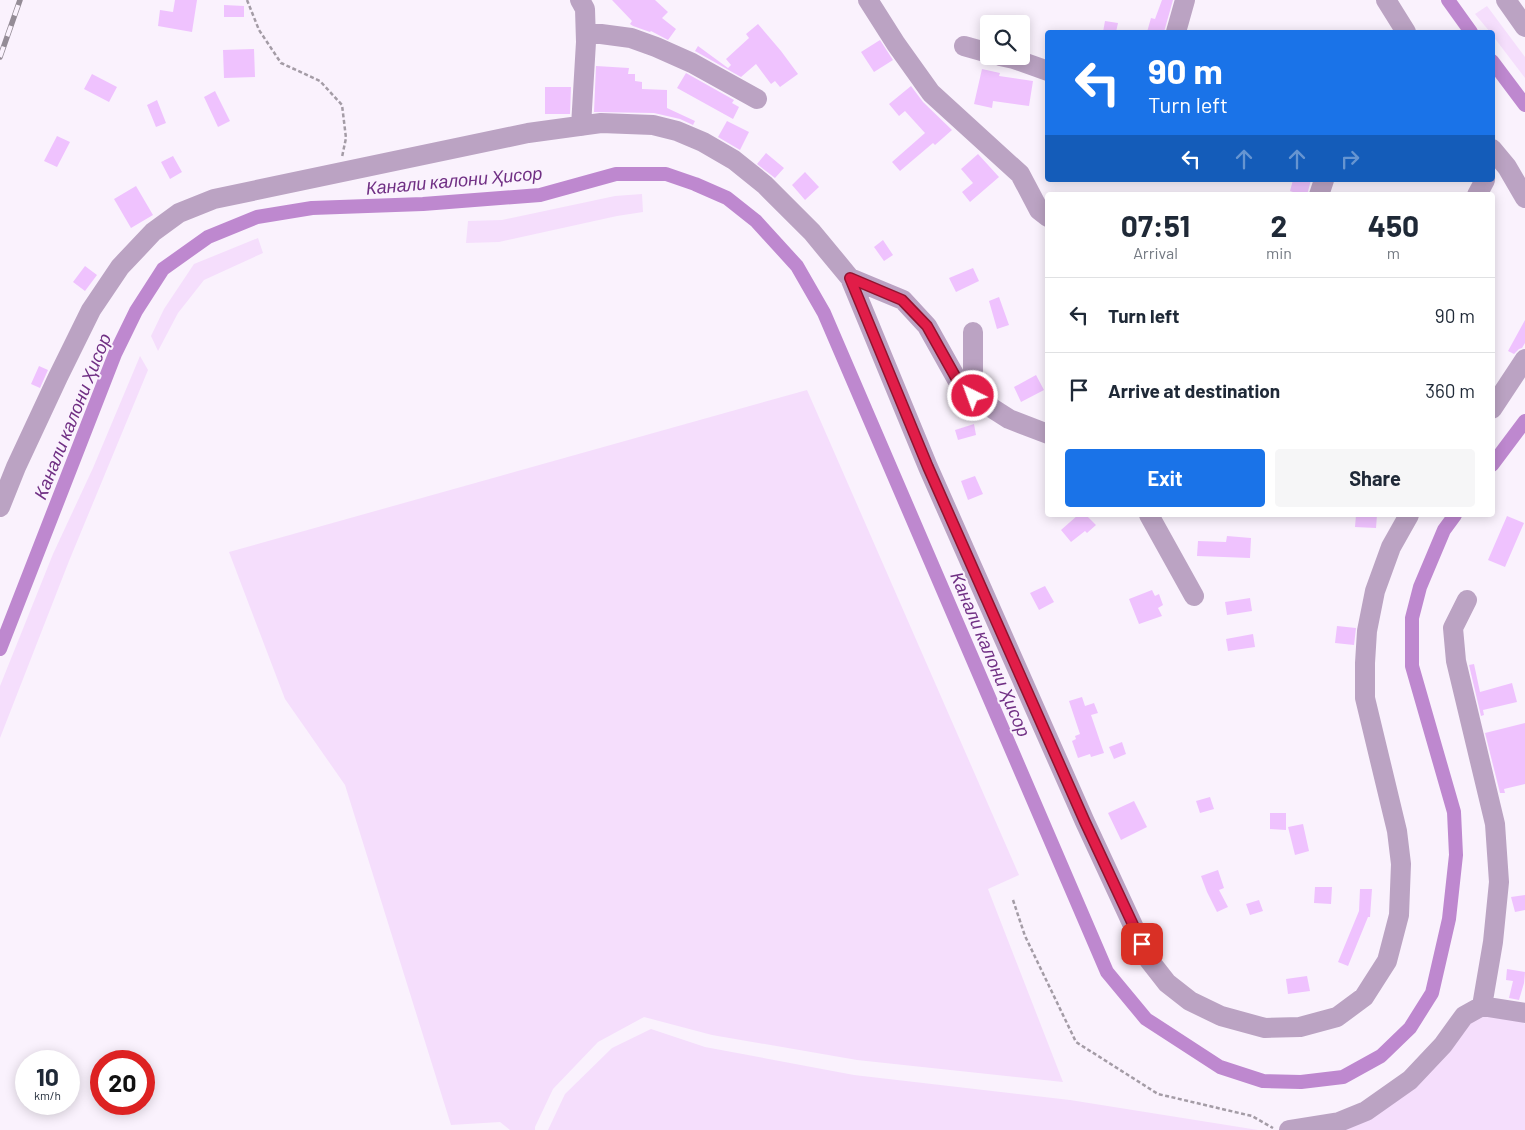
<!DOCTYPE html>
<html lang="en">
<head>
<meta charset="utf-8">
<style>
	body { margin:0; font-family:Barlow,sans-serif; background:#f6f6f7; color:#1f2937; height:100vh; display:flex; flex-direction:column; font-size:19px; white-space:nowrap }
	* { box-sizing:border-box; margin:0 }
	p { font-size:16px; color:#747a83 }
	.icon { flex:none; width:28px; height:28px; fill:none; stroke:currentColor; stroke-width:2; stroke-linecap:round; stroke-linejoin:round }
	.map { position:relative; flex:1; overflow:hidden }
	.details { position:absolute; left:1045px; top:192px; width:450px; height:325px; display:flex; flex-direction:column; background:#fff; border-radius:5px; box-shadow:0 2px 12px #0003 }
	.details>* { flex:none }
	.hud { position:absolute; left:1045px; top:30px; width:450px; height:152px; border-radius:5px; box-shadow:0 2px 12px #0003; background:#1a73e8; color:#fff; overflow:hidden }
	.tools { position:absolute; left:980px; top:15px; display:grid; gap:10px }
	.tools a { display:grid; place-items:center; width:50px; height:50px; border-radius:5px; background:#fff; box-shadow:0 2px 12px #0003; font-size:25px }
	.speed { position:absolute; left:15px; top:1050px; display:flex; gap:10px; font-size:25px; font-weight:700; text-align:center }
	.speed>* { display:grid; place-content:center; width:65px; height:65px; border-radius:50%; background:#fff; box-shadow:0 2px 12px #0003; line-height:1 }
	.speed small { font-size:12px; font-weight:400 }
	.speed .limit { border:8px solid #d22; background:#fff; color:#111 }
	.pin { position:absolute; display:grid; place-items:center; width:42px; height:42px; color:#fff; margin:-21px; border-radius:10px; box-shadow:0 2px 8px #0006 }
	.me { position:absolute; width:55px; margin:-28px; rotate:318deg; stroke-linejoin:round; filter:drop-shadow(0 0 4px #0008) }
	.turn { display:flex; align-items:center; gap:18px; height:105px; padding:0 20px; font-size:22px }
	.turn .icon { width:65px; height:65px; stroke-width:2.5 }
	.turn b { display:block; font-size:35px; line-height:42px }
	.lanes { display:flex; align-items:center; height:48px; padding:0 20px; background:#0003; justify-content:center; gap:25px; direction:ltr }
	.lanes .off { opacity:.35 }
	.eta { display:flex; justify-content:space-evenly; align-items:center; height:85px; text-align:center }
	.eta b { font-size:30px; font-weight:700; line-height:35px }
	.button { display:flex; gap:10px; margin-top:auto; padding:10px 20px }
	.button a { flex:1; height:58px; border-radius:5px; background:#1a73e8; color:#fff; font-size:20px; font-weight:700; line-height:58px; text-align:center }
	.button a+a { background:#f6f6f7; color:#1f2937 }
	ul { padding:0; list-style:none }
	li { display:flex; align-items:center; gap:15px; height:75px; padding:0 20px; border-top:1px solid #e0e1e3 }
	li div { flex:1 }
	li b { display:block; font-size:19px }
	li em { font-style:normal }
	.map>svg:first-child { display:block }
	.green { fill:#f5defc }
	.lines { fill:none; stroke-linecap:round; stroke-linejoin:round }
	.canal { stroke:#be88cf; stroke-width:14 }
	.building { fill:#efc2fe }
	.path { stroke:#a49ca6; stroke-width:2.5; stroke-dasharray:4 2.5; stroke-linecap:butt }
	.minor { stroke:#bba3c3; stroke-width:20 }
	.rail-casing { stroke:#948c96; stroke-width:5.5 }
	.rail { stroke:#faf2fd; stroke-width:4; stroke-dasharray:11; stroke-linecap:butt }
	.route-casing { stroke:#92132f; stroke-width:12 }
	.route { stroke:#e11d48; stroke-width:9 }
	.labels { text-anchor:middle; dominant-baseline:central; stroke-width:4; stroke-linejoin:round; paint-order:stroke }
	.water-label { font-size:18px; font-style:italic; fill:#702f84; stroke:#faf2fd }
</style>
</head>
<body>
<div class="map">
<svg width="1525" height="1130" viewBox="0 0 1525 1130">
	<rect width="100%" height="100%" fill="#faf2fd"/>
	<!-- green -->
	<path class="green" d="M1487 6 1525 57V78L1493 36 1492 32H1490L1475 14Z
		M642 194 643 212 617 216 499 242 466 243 468 221 502 220 615 196Z
		M258 238 263 253 204 280 178 313 158 351 151 336 164 309 194 264Z
		M140 356 148 370 69 561 0 738V686L53 554 93 468Z
		M807 390 1019 875 988 889 1063 1082 857 1060 712 1035 644 1017 598 1042 553 1089 535 1127V1130H510L500 1122 451 1125 345 785 285 699 229 552Z
		M1483 1013 1520 1019 1525 1024V1130H1337L1470 1020Z
		M651 1029 705 1047 854 1075 1070 1100 1258 1130H548L565 1094 612 1048Z"/>
	<g class="lines">
		<!-- canal -->
		<path class="canal" d="M1448 0 1471 32
			M1492 61 1525 105
			M1492 465 1525 421
			M0 649 115 354 136 311 163 269 208 237 257 217 312 208 423 204 540 195 616 174H666L695 184 727 198 756 221 797 266 824 313 1107 972 1146 1019 1220 1067 1263 1081 1301 1082 1343 1077 1381 1056 1410 1028 1432 993 1449 919 1456 855 1454 812 1412 666V618L1420 587 1444 530 1455 515"/>
	</g>
	<!-- building -->
	<path class="building" d="M175 0H197L192 32 158 26 160 10 173 12Z
		M612 0H655L668 12 662 18 676 29 668 40 651 31 650 32 633 26 630 24 632 21Z
		M1162 0H1173L1164 32H1147L1151 18 1155 19Z
		M224 5 244 6V17H224Z
		M1105 21 1118 23 1116 32H1103Z
		M758 24 781 51 798 74 780 87 775 81 771 84 756 64 741 77 695 51 698 46 728 68 731 65 726 59 749 38 746 34Z
		M880 40 893 60 874 72 861 52Z
		M254 49 255 77 224 78 223 50Z
		M596 66 629 68 628 74H635V81L642 82V89L667 90V108L695 121 693 125 680 119 654 113 594 112Z
		M982 69 1000 73 999 76 1033 81 1029 106 993 101 992 108 974 104Z
		M686 73 734 100 732 103 739 107 733 119 677 88Z
		M92 74 117 87 109 102 84 89Z
		M911 86 923 102 952 130 935 145 933 143 900 171 892 162 925 133 905 111 899 116 889 104Z
		M545 87H571L570 114H545Z
		M215 91 230 121 218 127 204 97Z
		M157 100 166 123 156 127 147 105Z
		M727 121 749 132 740 150 718 137Z
		M57 136 70 142 57 167 44 161Z
		M766 153 784 168 775 178 757 164Z
		M978 154 999 177 970 202 962 192 973 183 961 169Z
		M173 156 182 172 170 179 161 162Z
		M805 172 819 187 805 200 792 185Z
		M1293 180H1311L1307 195H1302L1290 191Z
		M136 186 153 215 131 228 114 199Z
		M883 240 893 255 884 261 874 247Z
		M85 266 97 275 85 291 73 282Z
		M973 268 979 281 956 292 949 278Z
		M999 297 1009 325 997 329 989 301Z
		M1525 320V343L1522 348 1519 349 1514 354 1508 351Z
		M39 366 48 370 40 388 31 384Z
		M1036 375 1044 390 1021 402 1014 387Z
		M974 424 976 435 958 440 955 430Z
		M975 476 983 494 968 500 961 481Z
		M1078 515H1086L1096 525 1087 533 1085 531 1071 542 1061 530Z
		M1356 515H1377L1376 528 1355 527Z
		M1507 516 1524 523 1505 567 1488 560Z
		M1227 536 1251 538 1250 558 1197 556 1198 541 1226 542Z
		M1045 586 1054 602 1039 610 1030 593Z
		M1152 590 1155 596 1159 594 1163 605 1158 608 1162 616 1139 624 1129 599Z
		M1250 598 1252 611 1227 615 1225 602Z
		M1337 626 1356 628 1354 645 1335 643Z
		M1253 634 1255 647 1228 651 1226 639Z
		M1474 664 1480 692 1512 683 1517 702 1483 710 1484 715 1481 716 1469 665Z
		M1082 697 1085 706 1094 703 1098 713 1091 715 1104 753 1091 757 1090 754 1078 758 1072 741 1076 739 1075 736 1080 734 1069 701Z
		M1525 723V784L1504 789 1505 793H1500L1485 733Z
		M1122 742 1126 754 1114 759 1109 747Z
		M1210 797 1214 809 1200 813 1196 801Z
		M1134 801 1147 827 1121 840 1108 813Z
		M1270 813H1286V830L1270 829Z
		M1303 824 1309 851 1295 855 1288 827Z
		M1218 870 1224 888 1219 890 1228 907 1217 912 1207 892 1201 876Z
		M1315 887H1332L1331 904 1314 903Z
		M1360 889H1372L1370 917H1368L1348 966 1338 962 1359 911Z
		M1525 895V910L1515 912 1511 897Z
		M1259 900 1263 911 1250 915 1246 904Z
		M1507 969 1525 972 1524 983 1519 1000 1509 998 1513 981 1506 980Z
		M1307 976 1310 991 1288 994 1286 979Z"/>
	<g class="lines">
		<!-- path -->
		<path class="path" d="M247 0 259 30 281 63 320 81 342 105 346 138 342 157
			M1013 900 1025 936 1076 1042 1158 1094 1252 1116 1273 1128"/>
		<!-- minor -->
		<path class="minor" d="M580 0 585 9 586 42 581 126
			M868 0 896 44 931 93 1020 174 1039 210 1048 217
			M1386 0 1406 32
			M1506 0 1525 27
			M586 32 631 38 656 47 692 63 757 99
			M1176 32 1185 0
			M964 46 989 53
			M1000 56 1014 59 1048 71
			M1492 149 1507 167 1525 198
			M1319 195 1324 180
			M1477 195 1485 180
			M850 278 903 300 927 326 960 385 973 396 1009 419 1048 434
			M973 396V332
			M1492 409 1525 359
			M0 507 16 467 58 377 91 310 120 267 153 232 179 213 214 199 528 133 601 123 653 125 677 131 703 142 734 160 765 185 812 232 850 278 928 467 1085 822 1149 960 1167 983 1190 1001 1221 1016 1265 1028 1300 1027 1337 1017 1364 997 1387 961 1399 915 1401 864 1397 831 1365 698V663L1367 631 1375 591 1391 547 1409 515
			M1149 515 1194 596
			M1467 600 1453 628 1456 661 1495 824 1499 882 1493 942 1482 1006
			M1289 1130 1339 1122 1366 1111 1410 1080 1443 1045 1464 1016 1482 1006 1525 1013"/>
		<defs>
			<path id="rail" d="M0 57 20 0"/>
		</defs>
		<!-- rail casing -->
		<use href="#rail" class="rail-casing"/>
		<!-- rail -->
		<use href="#rail" class="rail"/>
	</g>
	<g class="lines">
		<defs>
			<path id="route" d="M973 396 960 385 927 326 902 300 850 278 928 467 1085 822 1142 944"/>
		</defs>
		<!-- route casing -->
		<use href="#route" class="route-casing"/>
		<!-- route -->
		<use href="#route" class="route"/>
	</g>
	<g class="labels">
		<!-- water labels -->
		<g class="water-label">
			<text transform="translate(454 180) rotate(-5)">Канали калони Ҳисор</text>
			<text transform="translate(72 416) rotate(-68)">Канали калони Ҳисор</text>
			<text transform="translate(991 654) rotate(67)">Канали калони Ҳисор</text>
		</g>
	</g>
</svg>
<div class="tools">
<a><svg class="icon" aria-label="search" viewBox="0 0 24 24"><circle cx="10" cy="10" r="6"/><path d="M15 15l6 6"/></svg></a>
</div>
<div class="speed"><div>10<small>km/h</small></div><div class="limit">20</div></div>
<div class="pin" style="left:1142px;top:944px;background:#d93025"><svg class="icon" aria-label="arrive" viewBox="0 0 24 24"><path d="M6 21V4h12l-3 4 3 4H6"/></svg></div>
<svg class="me" style="left:973px;top:396px" viewBox="-20 -20 40 40"><circle r="17" fill="#e11d48" stroke="#fff" stroke-width="3"/><path d="M0-11L8 9 0 5-8 9z" fill="#fff"/></svg>
<div class="hud">
<div class="turn"><svg class="icon" aria-label="left" viewBox="0 0 24 24"><path d="M17 20v-9H6M10 6l-5 5 5 5"/></svg><div><b>90 m</b>Turn left</div></div>
<div class="lanes"><svg class="icon" aria-label="left" viewBox="0 0 24 24"><path d="M17 20v-9H6M10 6l-5 5 5 5"/></svg><svg class="icon off" aria-label="ahead" viewBox="0 0 24 24"><path d="M12 20V5M6 11l6-6 6 6"/></svg><svg class="icon off" aria-label="ahead" viewBox="0 0 24 24"><path d="M12 20V5M6 11l6-6 6 6"/></svg><svg class="icon off" aria-label="right" viewBox="0 0 24 24"><path d="M7 20v-9h11M14 6l5 5-5 5"/></svg></div>
</div>
<section class="details">
<div class="eta">
<div><b>07:51</b><p>Arrival</p></div>
<div><b>2</b><p>min</p></div>
<div><b>450</b><p>m</p></div>
</div>
<ul>
<li><svg class="icon" aria-label="left" viewBox="0 0 24 24"><path d="M17 20v-9H6M10 6l-5 5 5 5"/></svg><div><b>Turn left</b></div><em>90 m</em></li>
<li><svg class="icon" aria-label="arrive" viewBox="0 0 24 24"><path d="M6 21V4h12l-3 4 3 4H6"/></svg><div><b>Arrive at destination</b></div><em>360 m</em></li>
</ul>
<div class="button"><a>Exit</a><a>Share</a></div>
</section>
</div>
</body>
</html>
